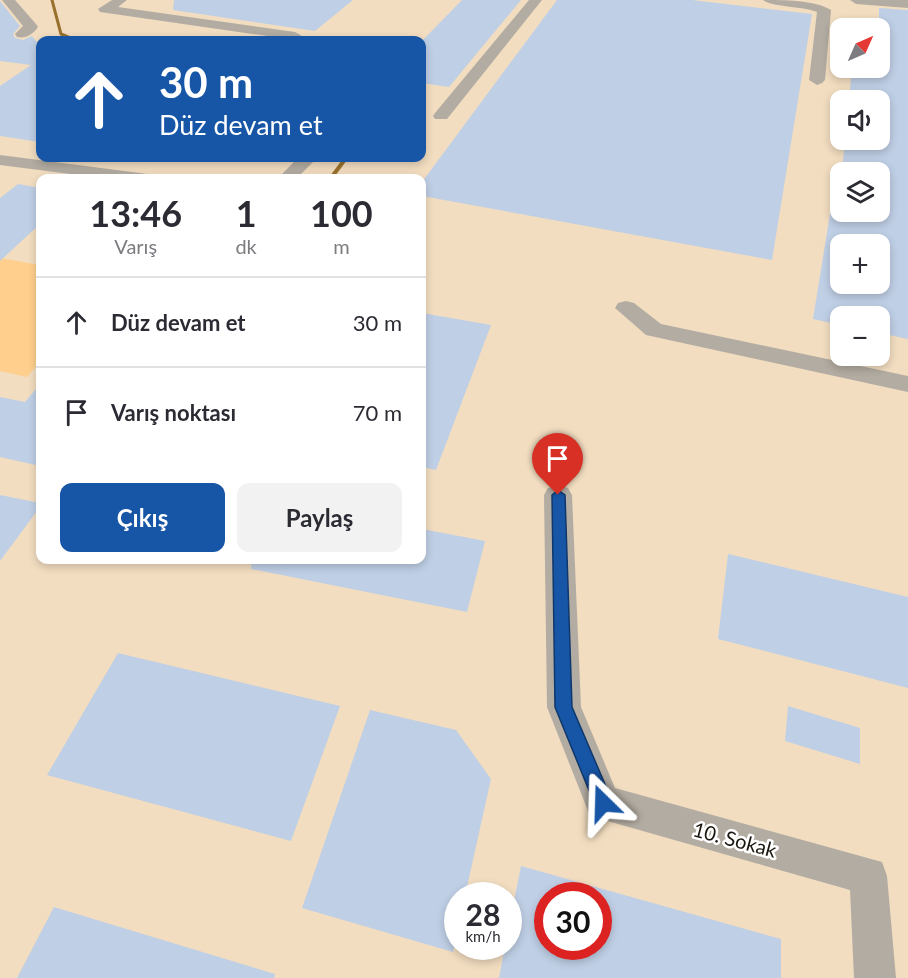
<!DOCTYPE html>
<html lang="tr">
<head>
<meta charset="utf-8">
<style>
	body { margin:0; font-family:Lato,sans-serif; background:#f2f2f3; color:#2b2b33; height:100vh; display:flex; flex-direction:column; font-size:22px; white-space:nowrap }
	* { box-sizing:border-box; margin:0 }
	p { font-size:20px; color:#7c7c81 }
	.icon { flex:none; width:33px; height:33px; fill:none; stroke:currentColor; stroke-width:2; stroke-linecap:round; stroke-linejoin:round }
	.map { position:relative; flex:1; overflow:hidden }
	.panel { position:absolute; left:36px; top:174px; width:390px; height:390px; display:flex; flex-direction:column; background:#fff; border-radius:12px; box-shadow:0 3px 9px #0003 }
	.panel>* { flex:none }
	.top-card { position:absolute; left:36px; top:36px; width:390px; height:126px; border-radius:12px; box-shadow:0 3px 9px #0003; background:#1756a6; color:#fff; overflow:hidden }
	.needle { width:39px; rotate:45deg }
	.buttons { position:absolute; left:830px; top:18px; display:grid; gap:12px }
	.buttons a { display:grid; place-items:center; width:60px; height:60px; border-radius:12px; background:#fff; box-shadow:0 3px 9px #0003; font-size:30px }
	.speed { position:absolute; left:444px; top:882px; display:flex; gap:12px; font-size:30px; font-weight:700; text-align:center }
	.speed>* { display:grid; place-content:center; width:78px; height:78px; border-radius:50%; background:#fff; box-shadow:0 3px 9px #0003; line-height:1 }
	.speed small { font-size:15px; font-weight:400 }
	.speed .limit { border:9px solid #d22; background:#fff; color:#111 }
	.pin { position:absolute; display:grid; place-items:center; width:51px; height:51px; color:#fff; margin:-62px -26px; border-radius:50% 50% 50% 0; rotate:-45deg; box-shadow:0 0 6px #0007 }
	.pin .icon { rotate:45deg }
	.me { position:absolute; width:66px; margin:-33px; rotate:338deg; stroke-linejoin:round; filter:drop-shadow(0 0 4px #0008) }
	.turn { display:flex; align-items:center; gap:21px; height:126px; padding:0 24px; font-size:27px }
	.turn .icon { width:78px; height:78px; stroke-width:2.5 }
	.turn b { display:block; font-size:42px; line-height:51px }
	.eta { display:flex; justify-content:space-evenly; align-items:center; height:102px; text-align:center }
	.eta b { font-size:36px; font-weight:700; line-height:42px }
	.action { display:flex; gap:12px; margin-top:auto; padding:12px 24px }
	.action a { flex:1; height:69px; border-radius:12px; background:#1756a6; color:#fff; font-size:24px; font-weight:700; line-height:69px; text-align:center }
	.action a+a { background:#f2f2f3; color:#2b2b33 }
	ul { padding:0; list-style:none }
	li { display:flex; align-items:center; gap:18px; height:90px; padding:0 24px; border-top:2px solid #e1e1e2 }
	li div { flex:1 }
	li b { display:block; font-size:22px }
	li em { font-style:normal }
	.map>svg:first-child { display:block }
	.built { fill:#f2ddc0; fill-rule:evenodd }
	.green { fill:#ffd08d }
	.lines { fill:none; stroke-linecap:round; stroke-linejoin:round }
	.stream-far1 { stroke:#99712e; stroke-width:3 }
	.stream { stroke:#99712e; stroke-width:4 }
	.building { fill:#bfcfe5; fill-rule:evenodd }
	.minor { fill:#b3aca2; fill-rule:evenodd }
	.route { fill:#1756a6; stroke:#0f386c; stroke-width:1.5 }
	.labels { text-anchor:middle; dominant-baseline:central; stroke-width:5; stroke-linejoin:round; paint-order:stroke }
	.near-street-label { font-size:20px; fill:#1b160e; stroke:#fff }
</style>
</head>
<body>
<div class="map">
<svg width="908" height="978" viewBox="0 0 908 978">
	<rect width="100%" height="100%" fill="#f7e6d0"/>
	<!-- built -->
	<path class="built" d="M0 0H908V978H0ZM840 28H879V68H840ZM40 40H422V158H40ZM840 100H879V140H840ZM840 172H879V212H840ZM40 178H422V560H40ZM840 244H879V284H840ZM840 316H879V356H840ZM458 896H508V946H458ZM548 896H598V946H548Z"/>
	<!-- green -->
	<path class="green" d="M0 258 40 265V361L27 377 0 371Z"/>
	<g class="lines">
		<!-- stream-far1 -->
		<path class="stream-far1" d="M52 0 61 34 75 40"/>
		<!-- stream -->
		<path class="stream" d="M331 178 346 158"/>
	</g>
	<!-- building -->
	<path class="building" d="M174 0H353L315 31 173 10Z
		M462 0H521L449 87 422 83V41Z
		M557 0H692L812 14 772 260 422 196V182Z
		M0 1 20 26 13 34 15 38 23 40 32 36 40 46V142L0 136V86L31 65 0 61Z
		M879 8 908 10V339L879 333V316H840V325L813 319 831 208H840V212H879V172H842L845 140H879V100H849L852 68H879ZM840 244H879V284H840Z
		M18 184 40 188V224L0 261V198Z
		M422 313 491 325 436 470 422 467Z
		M40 384V466L0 457V397L25 402Z
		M0 495 40 503V507L0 561Z
		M422 529 485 541 467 612 251 569 252 560H422Z
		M728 554 908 597V688L718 639Z
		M118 653 340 706 291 841 47 775Z
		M788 706 860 728V764L785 741Z
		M370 710 456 730 491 779 465 896H458V930L453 952 302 908Z
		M521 866 781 939V978H499L505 946H508V931ZM548 896H598V946H548Z
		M54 907 275 974 274 978H17Z"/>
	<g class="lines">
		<!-- minor -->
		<path class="minor" d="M2 0H15L36 24 38 27C33 34 26 39 17 37L15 34 23 26Z
			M112 0H127L118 7 295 32 302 36 295 40 100 12 98 9Z
			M529 0H542L447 119H435L433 116 435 113Z
			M763 0C783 0 815 0 831 10L825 80 822 83 817 85 809 80 817 12C802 6 771 7 763 0Z
			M850 0H908V8L856 4Z
			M0 155 140 173 146 174 149 178H102L0 165Z
			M298 158H317L297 178H278Z
			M626 301 634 303 661 324 908 376V392L646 335 615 308 618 303Z
			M558 485 568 488 572 495 581 707 615 788 882 862 887 876 896 978H854L850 890 590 816 547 707 544 495 548 488Z"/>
	</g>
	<!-- route -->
	<path class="route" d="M558 490 565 495 572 707 613 803 610 810 603 813 597 810 555 707 552 495Z"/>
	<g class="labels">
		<!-- near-street labels -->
		<g class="near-street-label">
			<text transform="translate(735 839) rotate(15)">10. Sokak</text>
		</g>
	</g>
</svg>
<div class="buttons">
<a><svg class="needle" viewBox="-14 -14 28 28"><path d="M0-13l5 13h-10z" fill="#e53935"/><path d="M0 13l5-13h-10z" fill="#7c7c81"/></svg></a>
<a><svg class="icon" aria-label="sound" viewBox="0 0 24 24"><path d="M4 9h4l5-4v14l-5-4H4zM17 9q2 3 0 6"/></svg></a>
<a><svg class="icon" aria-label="layers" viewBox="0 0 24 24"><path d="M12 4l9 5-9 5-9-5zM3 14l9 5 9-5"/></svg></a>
<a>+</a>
<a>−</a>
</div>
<div class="speed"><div>28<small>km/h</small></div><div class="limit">30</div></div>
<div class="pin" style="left:558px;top:495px;background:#d93025"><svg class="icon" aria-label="arrive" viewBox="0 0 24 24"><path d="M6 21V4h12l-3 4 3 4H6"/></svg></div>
<svg class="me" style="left:603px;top:803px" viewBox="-20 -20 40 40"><path d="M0-17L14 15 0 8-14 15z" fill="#1756a6" stroke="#fff" stroke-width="4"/></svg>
<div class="top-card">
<div class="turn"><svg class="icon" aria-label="ahead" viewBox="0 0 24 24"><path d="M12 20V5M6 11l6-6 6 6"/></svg><div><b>30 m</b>Düz devam et</div></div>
</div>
<section class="panel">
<div class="eta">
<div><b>13:46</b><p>Varış</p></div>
<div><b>1</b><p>dk</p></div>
<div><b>100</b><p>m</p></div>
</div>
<ul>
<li><svg class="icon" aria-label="ahead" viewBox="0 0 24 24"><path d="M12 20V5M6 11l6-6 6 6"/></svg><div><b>Düz devam et</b></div><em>30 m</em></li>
<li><svg class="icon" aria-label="arrive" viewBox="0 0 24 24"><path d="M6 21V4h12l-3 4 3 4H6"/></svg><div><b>Varış noktası</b></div><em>70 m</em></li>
</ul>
<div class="action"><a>Çıkış</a><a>Paylaş</a></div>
</section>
</div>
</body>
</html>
